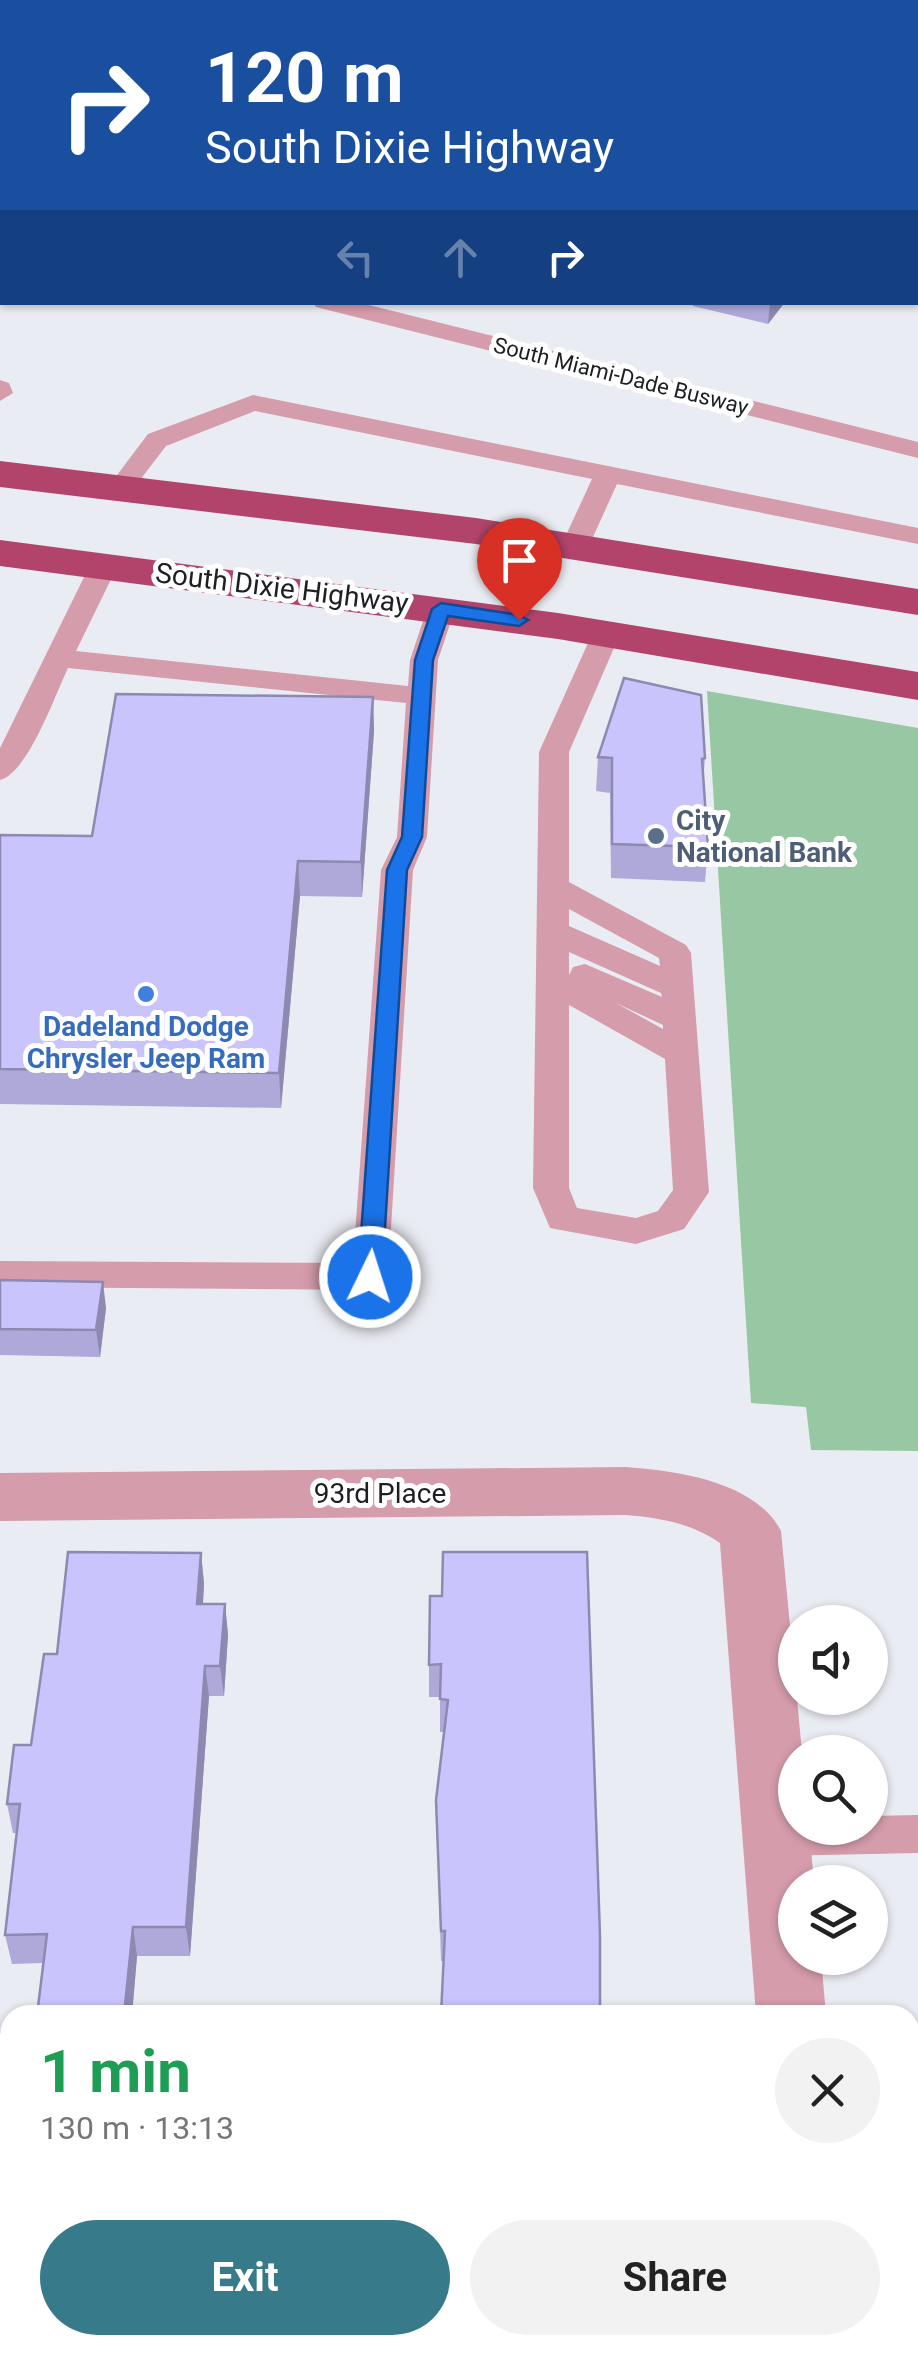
<!DOCTYPE html>
<html lang="en">
<head>
<meta charset="utf-8">
<style>
	body { margin:0; font-family:Roboto,sans-serif; background:#f2f2f2; color:#222; height:100vh; display:flex; flex-direction:column; font-size:38px; white-space:nowrap }
	* { box-sizing:border-box; margin:0 }
	p { font-size:32px; color:#767676 }
	.icon { flex:none; width:55px; height:55px; fill:none; stroke:currentColor; stroke-width:2; stroke-linecap:round; stroke-linejoin:round }
	.map { position:relative; flex:1; overflow:hidden }
	.details { position:absolute; left:0px; top:2005px; width:920px; height:350px; display:flex; flex-direction:column; background:#fff; border-radius:30px 30px 0 0; box-shadow:0 2px 8px #0004 }
	.details>* { flex:none }
	.hud { position:absolute; left:0px; top:0px; width:920px; height:305px; box-shadow:0 2px 8px #0004; background:#1a4fa0; color:#fff; overflow:hidden }
	.controls { position:absolute; left:778px; top:1605px; display:grid; gap:20px }
	.controls a { display:grid; place-items:center; width:110px; height:110px; border-radius:50%; background:#fff; box-shadow:0 2px 8px #0004; font-size:50px }
	.pin { position:absolute; display:grid; place-items:center; width:85px; height:85px; color:#fff; margin:-102px -42px; border-radius:50% 50% 50% 0; rotate:-45deg; box-shadow:0 0 10px #0007 }
	.pin .icon { rotate:45deg }
	.me { position:absolute; width:110px; margin:-55px; rotate:4deg; stroke-linejoin:round; filter:drop-shadow(0 0 8px #0008) }
	.turn { display:flex; align-items:center; gap:35px; height:210px; padding:0 40px; font-size:45px }
	.turn .icon { width:130px; height:130px; stroke-width:2.5 }
	.turn b { display:block; font-size:70px; line-height:85px }
	.lanes { display:flex; align-items:center; height:95px; padding:0 40px; background:#0003; justify-content:center; gap:50px; direction:ltr }
	.lanes .off { opacity:.35 }
	.round { display:grid; place-items:center; flex:none; width:105px; height:105px; border-radius:52px; background:#f2f2f2 }
	.head { display:flex; align-items:center; justify-content:space-between; height:170px; padding:0 40px }
	h1 { font-size:60px; font-weight:700; line-height:75px; color:#1e9e55 }
	.button { display:flex; gap:20px; margin-top:auto; padding:20px 40px }
	.button a { flex:1; height:115px; border-radius:60px; background:#377b8a; color:#fff; font-size:40px; font-weight:700; line-height:115px; text-align:center }
	.button a+a { background:#f2f2f2; color:#222 }
	.map>svg:first-child { display:block }
	.green { fill:#97c8a3 }
	.lines { fill:none; stroke-linecap:round; stroke-linejoin:round }
	.service { fill:#d59cab; fill-rule:evenodd }
	.minor { fill:#d59cab; fill-rule:evenodd }
	.trunk { fill:#b2446b; fill-rule:evenodd }
	.wall { fill:#aea9d9 }
	.shaded-wall { fill:#8d89b0 }
	.building { fill:#cac4fc; stroke:#8d89b0; stroke-width:2.5 }
	.route { fill:#1a73e8; stroke:#114b97; stroke-width:2.5 }
	.service-dot { fill:#5c6f8a; stroke:#fff; stroke-width:4 }
	.shop-dot { fill:#3f7fe0; stroke:#fff; stroke-width:4 }
	.labels { text-anchor:middle; dominant-baseline:central; stroke-width:10; stroke-linejoin:round; paint-order:stroke }
	.far-street-label { font-size:22px; fill:#1e1f22; stroke:#fff }
	.street-label { font-size:28px; fill:#1e1f22; stroke:#fff }
	.service-label { font-size:28px; font-weight:bold; fill:#4e5e75; stroke:#fff; text-anchor:start }
	.shop-label { font-size:28px; font-weight:bold; fill:#366cbe; stroke:#fff }
</style>
</head>
<body>
<div class="map">
<svg width="918" height="2355" viewBox="0 0 918 2355">
	<rect width="100%" height="100%" fill="#eaecf3"/>
	<!-- green -->
	<path class="green" d="M707 691 918 728V1451L811 1450 806 1407 751 1403Z"/>
	<g class="lines">
		<!-- service -->
		<path class="service" d="M0 215 2 216V230H0Z
			M313 302H357L918 442V458L316 307Z
			M0 380 9 383 13 393 0 401Z
			M253 395 918 528V544L617 484 589 546 575 554 561 546 592 479 255 411 166 446 130 493 121 495 108 487 148 434Z
			M104 557 118 565 76 651 408 686 410 660 427 609 431 603H451L455 609 438 660 427 837 413 870 388 1277 383 1287 370 1290 0 1287V1261L353 1263 381 870 397 837 406 703 68 668C55 695 28 773 0 780V748L90 565Z
			M606 625 616 628 620 634 569 752V882L686 945 691 953 709 1192 684 1229 636 1244 550 1228 533 1188 539 752 592 634 596 628ZM569 909 659 958 660 966 569 926ZM569 952 661 993 662 997 585 964 573 967 569 975ZM616 1003 663 1025V1029ZM569 1005 665 1059 673 1190 658 1211 636 1218 577 1208 569 1188Z
			M918 1815V1853L776 1856 761 1850 755 1837 761 1824 795 1818V1828H870V1816Z"/>
		<!-- minor -->
		<path class="minor" d="M0 25H2V45H0Z
			M626 1467C677 1471 755 1481 781 1531L802 1752H795V1828H809L814 1882H795V1958H821L826 2015H756L720 1543C691 1523 661 1518 626 1515L0 1521V1473Z
			M784 2345H860L862 2355H784Z"/>
		<!-- trunk -->
		<path class="trunk" d="M0 461 476 518 918 589V615L476 544 0 487Z
			M0 540 558 613 918 672V700L558 639 0 566Z"/>
	</g>
	<!-- wall -->
	<path class="wall" d="M693 302H785L768 324 693 306Z
		M373 697 374 731 362 897 300 896 281 1108 0 1104V835L92 836Z
		M598 757 705 758 703 784 708 847 705 882 611 878 610 793 596 791Z
		M0 1280 106 1308 100 1357 0 1355Z
		M587 1552 444 1961H441L436 1800 444 1732H440V1697H429V1665L442 1596Z
		M201 1553 204 1584 203 1604H225L228 1635 224 1696H209L190 1956H137L132 2015H37L43 1963 12 1964 5 1935 17 1833H13L7 1804 31 1745 57 1654Z"/>
	<!-- shaded-wall -->
	<path class="shaded-wall" d="M102 0H136L126 2H102Z
		M770 302H785L768 324Z
		M373 697 374 731 362 897 361 862Z
		M298 861 300 896 281 1108 279 1073Z
		M103 1282 106 1308 100 1357 96 1330Z
		M201 1553 204 1584 201 1635 197 1604Z
		M225 1604 228 1635 224 1696 220 1666Z
		M205 1666 209 1696 190 1956 186 1927Z
		M133 1927 137 1956 132 2015H124Z
		M109 2345H116V2355H108Z"/>
	<!-- building -->
	<path class="building" d="M358 0H449V2H359Z
		M655 0H842L855 2H652Z
		M896 0H918V63V2H893Z
		M624 678 701 695 705 758 702 759 708 847 612 844V758L598 757Z
		M116 694 373 697 361 862 298 861 279 1073 0 1069V835L92 836Z
		M0 1280 103 1282 96 1330 0 1329Z
		M68 1552 201 1553 197 1604H225L220 1666H205L186 1927H133L124 2015H37L47 1934 5 1935 20 1804H7L14 1745H31L44 1654H57Z
		M443 1552H587L600 1936V2015H441L445 1931H441L436 1800 448 1700 440 1699 441 1664 429 1665 430 1596H442Z
		M0 2032 10 2033V2345H109L108 2355H0Z
		M368 2345H575V2355H367Z"/>
	<!-- route -->
	<path class="route" d="M441 603 519 615 528 620 519 626 448 616 433 660 422 837 407 870 382 1277 370 1286 358 1277 387 870 402 837 415 660 432 609Z"/>
	<!-- markers -->
	<circle class="service-dot" cx="656" cy="836" r="10"/>
	<circle class="shop-dot" cx="146" cy="994" r="10"/>
	<g class="labels">
		<!-- far-street labels -->
		<g class="far-street-label">
			<text transform="translate(621 376) rotate(14)">South Miami-Dade Busway</text>
		</g>
		<!-- street labels -->
		<g class="street-label">
			<text transform="translate(282 588) rotate(7)">South Dixie Highway</text>
			<text x="380" y="1493">93rd Place</text>
		</g>
		<!-- service labels -->
		<g class="service-label">
			<text x="676" y="820">City<tspan x="676" dy="32">National Bank</tspan></text>
		</g>
		<!-- shop labels -->
		<g class="shop-label">
			<text x="146" y="1026">Dadeland Dodge<tspan x="146" dy="32">Chrysler Jeep Ram</tspan></text>
		</g>
	</g>
</svg>
<div class="controls">
<a><svg class="icon" aria-label="sound" viewBox="0 0 24 24"><path d="M4 9h4l5-4v14l-5-4H4zM17 9q2 3 0 6"/></svg></a>
<a><svg class="icon" aria-label="search" viewBox="0 0 24 24"><circle cx="10" cy="10" r="6"/><path d="M15 15l6 6"/></svg></a>
<a><svg class="icon" aria-label="layers" viewBox="0 0 24 24"><path d="M12 4l9 5-9 5-9-5zM3 14l9 5 9-5"/></svg></a>
</div>
<div class="pin" style="left:519px;top:620px;background:#d93025"><svg class="icon" aria-label="arrive" viewBox="0 0 24 24"><path d="M6 21V4h12l-3 4 3 4H6"/></svg></div>
<svg class="me" style="left:370px;top:1277px" viewBox="-20 -20 40 40"><circle r="17" fill="#1a73e8" stroke="#fff" stroke-width="3"/><path d="M0-11L8 9 0 5-8 9z" fill="#fff"/></svg>
<div class="hud">
<div class="turn"><svg class="icon" aria-label="right" viewBox="0 0 24 24"><path d="M7 20v-9h11M14 6l5 5-5 5"/></svg><div><b>120 m</b>South Dixie Highway</div></div>
<div class="lanes"><svg class="icon off" aria-label="left" viewBox="0 0 24 24"><path d="M17 20v-9H6M10 6l-5 5 5 5"/></svg><svg class="icon off" aria-label="ahead" viewBox="0 0 24 24"><path d="M12 20V5M6 11l6-6 6 6"/></svg><svg class="icon" aria-label="right" viewBox="0 0 24 24"><path d="M7 20v-9h11M14 6l5 5-5 5"/></svg></div>
</div>
<section class="details">
<div class="head"><div><h1>1 min</h1><p>130 m · 13:13</p></div><a class="round"><svg class="icon" aria-label="close" viewBox="0 0 24 24"><path d="M6 6l12 12M18 6L6 18"/></svg></a></div>
<div class="button"><a>Exit</a><a>Share</a></div>
</section>
</div>
</body>
</html>
